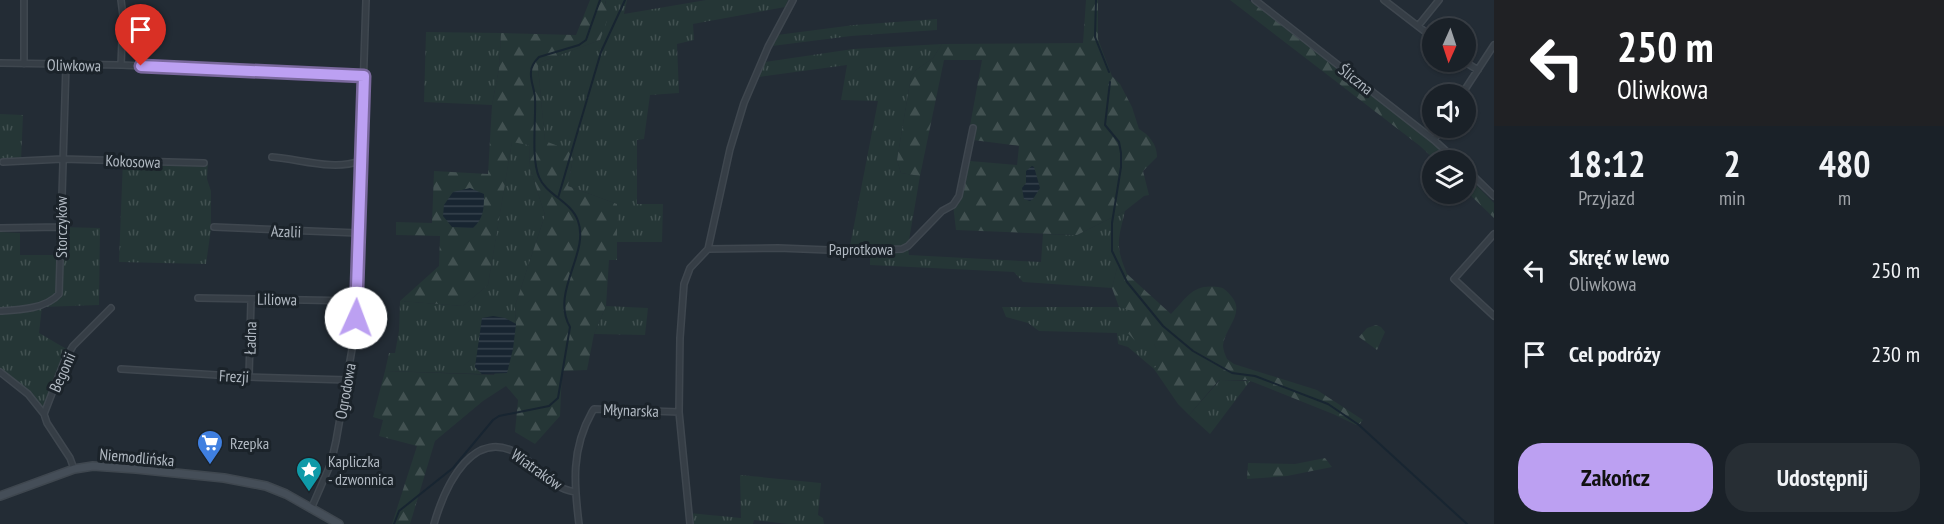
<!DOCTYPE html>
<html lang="pl">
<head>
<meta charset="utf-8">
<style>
	body { margin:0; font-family:"PT Sans Narrow",sans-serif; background:#272e34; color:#f1f3f6; height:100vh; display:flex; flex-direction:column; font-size:22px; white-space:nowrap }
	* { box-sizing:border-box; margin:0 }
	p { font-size:20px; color:#9fa3a8 }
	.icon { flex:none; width:33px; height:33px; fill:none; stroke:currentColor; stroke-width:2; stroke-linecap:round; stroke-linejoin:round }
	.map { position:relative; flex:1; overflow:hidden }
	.sheet { display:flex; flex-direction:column; background:#1a2128; width:450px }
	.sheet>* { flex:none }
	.banner { background:#202124; color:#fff; overflow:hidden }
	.needle { width:39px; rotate:183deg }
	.buttons { position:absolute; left:1422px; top:18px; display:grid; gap:12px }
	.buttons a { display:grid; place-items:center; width:54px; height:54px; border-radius:50%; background:#1a2128; box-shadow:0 2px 4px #0004,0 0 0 2px #383e45; font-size:30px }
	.pin { position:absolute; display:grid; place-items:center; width:51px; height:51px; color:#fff; margin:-62px -26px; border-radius:50% 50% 50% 0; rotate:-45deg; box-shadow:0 0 6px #0007 }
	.pin .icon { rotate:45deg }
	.me { position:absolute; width:66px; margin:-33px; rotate:2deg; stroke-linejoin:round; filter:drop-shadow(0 0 4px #0008) }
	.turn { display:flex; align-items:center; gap:21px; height:126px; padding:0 24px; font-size:27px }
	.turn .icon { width:78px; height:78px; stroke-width:2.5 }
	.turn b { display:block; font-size:42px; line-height:51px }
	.eta { display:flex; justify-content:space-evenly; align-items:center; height:102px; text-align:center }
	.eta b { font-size:36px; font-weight:700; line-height:42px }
	.cta { display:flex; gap:12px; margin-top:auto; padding:12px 24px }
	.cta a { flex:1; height:69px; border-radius:24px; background:#bca0f2; color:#111; font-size:24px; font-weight:700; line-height:69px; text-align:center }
	.cta a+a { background:#272e34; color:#f1f3f6 }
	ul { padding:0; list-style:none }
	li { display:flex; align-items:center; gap:18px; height:84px; padding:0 24px }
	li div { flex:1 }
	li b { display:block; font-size:22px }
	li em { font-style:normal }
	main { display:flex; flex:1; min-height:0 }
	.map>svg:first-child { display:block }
	.grass { fill:url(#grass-tufts) }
	.forest { fill:url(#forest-firs) }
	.water { fill:url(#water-rules) }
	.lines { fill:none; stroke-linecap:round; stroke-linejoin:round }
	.stream { stroke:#182531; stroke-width:2 }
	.minor-casing { stroke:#3f474f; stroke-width:8 }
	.secondary-casing { stroke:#3f474f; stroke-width:10 }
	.minor { stroke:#363e46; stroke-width:5 }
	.secondary { stroke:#454e58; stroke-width:7 }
	.route-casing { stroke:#7a689d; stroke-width:15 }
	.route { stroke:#bca0f2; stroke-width:10 }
	.labels { text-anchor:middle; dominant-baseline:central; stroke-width:6; stroke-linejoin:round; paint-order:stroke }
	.street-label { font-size:16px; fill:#b1b9c2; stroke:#1b232a }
	.poi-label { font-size:16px; fill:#b1b9c2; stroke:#1b232a; text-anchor:start }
</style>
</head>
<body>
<main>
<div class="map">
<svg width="1494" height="524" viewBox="0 0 1494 524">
	<defs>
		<pattern id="grass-tufts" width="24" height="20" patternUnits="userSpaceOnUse" patternTransform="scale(1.5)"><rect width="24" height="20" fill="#253636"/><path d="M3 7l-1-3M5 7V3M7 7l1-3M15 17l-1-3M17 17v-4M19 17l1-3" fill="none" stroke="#425151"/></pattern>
		<pattern id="forest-firs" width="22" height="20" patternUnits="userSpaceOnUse" patternTransform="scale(1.5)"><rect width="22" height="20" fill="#253636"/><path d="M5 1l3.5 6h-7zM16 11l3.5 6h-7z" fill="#425151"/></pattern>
		<pattern id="water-rules" width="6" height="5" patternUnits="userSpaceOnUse" patternTransform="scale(1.5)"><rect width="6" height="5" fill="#182531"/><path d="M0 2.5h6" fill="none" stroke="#37434d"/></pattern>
	</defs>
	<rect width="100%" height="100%" fill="#232c35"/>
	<!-- grass -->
	<path class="grass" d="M606 0H627L624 14 706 0H788L785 7 693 24 694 40 677 44 679 93 650 95 644 139 637 140V204H663L662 242H616L617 204 568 186 574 152 545 142 538 67 541 62 600 40Z
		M937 19V30L851 36 772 46 777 35 854 25Z
		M426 32 501 33 499 69 492 105 424 102Z
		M942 44 933 58 916 70 911 77 897 160 901 173 920 176 908 246 909 255 1041 262 1043 234 1077 235 1125 211C1118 241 1115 245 1127 274L1117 268 1112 288 1023 282 1014 272 870 265V251H849L878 101 841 100 847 65 759 77 765 62 853 49Z
		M0 114 23 115 21 161 0 162Z
		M512 141 529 145 530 168 545 215 515 306 516 324 505 318 479 345 475 367 482 374 385 371 389 353H395L399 331 400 301 463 306 488 285Z
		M123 159 208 161 207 179 211 191V229L206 264 119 262Z
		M61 227 100 228 99 305 42 307 39 333 70 351 44 414 28 394 0 372V232L20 233V255H60Z
		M606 306 648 308 645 335 594 334Z
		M1002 307H1119L1132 310V323L1154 344 1163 360 1154 369 1128 347 1118 344 1117 333 1039 331 1028 323 1006 317Z
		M1220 380 1250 381 1210 434 1189 415Z
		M740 475 821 483 818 515 823 518 824 524H788L754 520 753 524H691L689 513 741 518Z"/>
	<!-- forest -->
	<path class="forest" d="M590 0H606L605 3 610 12 600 40 541 62 538 67 545 141 574 152 568 186 617 204V260H609L606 306 594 334 587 370 562 371 560 416 535 444 515 432 518 400 506 386 483 401 435 441 410 524H392L417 446 379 436 383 420 373 417 385 371 494 375 516 324 515 306 545 215 530 168 529 145 512 142 488 285 463 306 400 301 439 266 440 236 396 235V222L432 223 434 171 488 174 492 105 499 69 501 33 576 35Z
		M1086 0H1098V39L1112 76 1120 84 1132 107 1139 129C1149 135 1157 144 1157 157L1143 171 1149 195 1144 196 1125 211 1077 235 956 230 953 205 957 200 967 165 970 161 1017 165 1019 146 973 140 967 142 982 60H944L920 176 901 173 897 160 911 77 916 70 933 58 942 44 1083 43Z
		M1230 0H1249L1426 137 1450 160H1435L1420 146Z
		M1466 175 1494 203V218L1466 191Z
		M1117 268 1127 274 1171 314C1187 298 1192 284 1217 287 1224 287 1228 292 1232 297 1245 313 1225 328 1223 345 1223 350 1225 354 1227 359L1234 364 1317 390 1363 420 1360 424 1356 425 1333 414 1253 382 1246 380H1219L1189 415 1178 404 1154 369 1162 360 1154 344H1138L1126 331 1132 323V311L1119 307 1112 288Z
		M1376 325 1381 327 1385 332 1377 350 1359 337 1367 328Z
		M1325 458 1332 467 1287 476 1247 479 1248 463 1295 464Z"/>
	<!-- water -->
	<path class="water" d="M1032 166 1034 167 1040 188 1033 199 1030 201 1024 199 1022 188 1026 183V171Z
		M470 188 484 194C484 208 484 218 473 228L452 227 443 216 444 205 453 192Z
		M493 316 505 318 516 324 513 349 507 373 482 374 475 367 482 318Z"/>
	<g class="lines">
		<!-- stream -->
		<path class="stream" d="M1096 0 1095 37 1109 72
			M1110 82 1105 125 1119 142 1121 153V167L1112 223V251L1127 282 1163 326 1193 351 1232 373 1255 376 1328 404 1359 425 1467 524
			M558 198 601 52 625 0
			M394 524 399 511 453 468 493 420 499 416 549 406 558 398 570 327C550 292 590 253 578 221 571 201 546 195 539 177 531 159 536 120 535 99 535 90 530 81 531 72 531 66 535 61 539 57L579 45 586 40 600 0"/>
		<defs>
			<path id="minor" d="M121 0 123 16 121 65
				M1255 0 1434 140 1456 160
				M1384 0 1432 37
				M1418 26 1439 0
				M1465 62 1478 70
				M0 63 121 65 364 76
				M24 64V0
				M1462 94 1494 45
				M1434 140 1442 128
				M272 157C300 159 333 171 360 161
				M3 162 62 159 204 163
				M1466 169 1494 196
				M214 227 358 233
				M0 228 61 227
				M1494 234 1454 279 1494 316
				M708 249 778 248 854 251 902 249 908 246 942 211 953 205 959 196 973 128
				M198 298 356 301
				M0 311C18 310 46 309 59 294L66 65
				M121 369 249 377 348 380
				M0 372 28 394 44 414 47 423 70 458 74 469
				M249 377 251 299
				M44 414 64 362 73 346 111 308
				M311 509 331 463 336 441 355 332 366 0
				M434 524C445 486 474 422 523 457 544 471 548 487 575 492
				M579 524C574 484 571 449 592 412L594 409 679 412
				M690 524 679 412 680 338 684 284 690 268 708 249 730 149 744 103 768 47 793 0"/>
			<path id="secondary" d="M0 496 74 469 93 466 136 469 224 478 266 486 286 494 339 524"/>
		</defs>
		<!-- minor casing -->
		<use href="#minor" class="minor-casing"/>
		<!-- secondary casing -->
		<use href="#secondary" class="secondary-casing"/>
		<!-- minor -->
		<use href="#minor" class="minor"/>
		<!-- secondary -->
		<use href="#secondary" class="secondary"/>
	</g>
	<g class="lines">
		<defs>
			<path id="route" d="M141 66 364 76 356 318"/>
		</defs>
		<!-- route casing -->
		<use href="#route" class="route-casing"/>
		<!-- route -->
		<use href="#route" class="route"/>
	</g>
	<!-- icons -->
	<defs>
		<symbol id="supermarket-pin" viewBox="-11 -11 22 30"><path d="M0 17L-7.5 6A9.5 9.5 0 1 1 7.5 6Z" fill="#3f7fe0" stroke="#1b232a"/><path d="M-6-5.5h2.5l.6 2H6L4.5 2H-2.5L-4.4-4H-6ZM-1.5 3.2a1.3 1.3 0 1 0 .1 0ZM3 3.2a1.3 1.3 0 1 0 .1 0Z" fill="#fff"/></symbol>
		<symbol id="sight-pin" viewBox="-11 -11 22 30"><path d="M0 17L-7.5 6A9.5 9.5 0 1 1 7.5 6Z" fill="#0f9aa8" stroke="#1b232a"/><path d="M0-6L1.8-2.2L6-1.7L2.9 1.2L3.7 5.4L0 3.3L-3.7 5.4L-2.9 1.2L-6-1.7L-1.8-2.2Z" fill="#fff"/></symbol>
	</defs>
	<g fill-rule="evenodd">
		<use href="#supermarket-pin" x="195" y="428" width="30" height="40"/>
		<use href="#sight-pin" x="294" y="455" width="30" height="40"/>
	</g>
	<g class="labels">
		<!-- street labels -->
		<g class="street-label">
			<text transform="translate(74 65) rotate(1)">Oliwkowa</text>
			<text transform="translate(1356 79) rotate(38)">Śliczna</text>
			<text transform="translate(133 161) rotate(2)">Kokosowa</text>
			<text transform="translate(61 227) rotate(-90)">Storczyków</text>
			<text transform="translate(286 231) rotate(2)">Azalii</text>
			<text x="861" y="249">Paprotkowa</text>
			<text transform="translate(277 299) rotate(1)">Liliowa</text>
			<text transform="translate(250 338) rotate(-88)">Ładna</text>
			<text transform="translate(62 372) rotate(-66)">Begonii</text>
			<text transform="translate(234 376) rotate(3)">Frezji</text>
			<text transform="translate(345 391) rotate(-80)">Ogrodowa</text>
			<text transform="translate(631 410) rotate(2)">Młynarska</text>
			<text transform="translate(137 457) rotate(5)">Niemodlińska</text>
			<text transform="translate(537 469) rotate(35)">Wiatraków</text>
		</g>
		<!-- poi labels -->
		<g class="poi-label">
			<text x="230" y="443">Rzepka</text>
			<text x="328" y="461">Kapliczka<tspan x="328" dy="18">- dzwonnica</tspan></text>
		</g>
	</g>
</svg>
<div class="buttons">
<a><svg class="needle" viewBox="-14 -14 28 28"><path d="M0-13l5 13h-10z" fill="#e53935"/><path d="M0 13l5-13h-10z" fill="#9fa3a8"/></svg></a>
<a><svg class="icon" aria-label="sound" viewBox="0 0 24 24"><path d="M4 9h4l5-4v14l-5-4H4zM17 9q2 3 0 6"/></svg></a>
<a><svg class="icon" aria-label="layers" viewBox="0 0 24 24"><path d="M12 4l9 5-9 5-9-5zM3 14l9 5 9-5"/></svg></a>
</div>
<div class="pin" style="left:141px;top:66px;background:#d93025"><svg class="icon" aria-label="arrive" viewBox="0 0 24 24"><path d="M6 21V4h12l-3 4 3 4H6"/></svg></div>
<svg class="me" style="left:356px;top:318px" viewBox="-20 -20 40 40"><circle r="19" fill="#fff"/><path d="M0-13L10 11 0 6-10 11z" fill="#bca0f2"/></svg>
</div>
<section class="sheet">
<div class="banner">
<div class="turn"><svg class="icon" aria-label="left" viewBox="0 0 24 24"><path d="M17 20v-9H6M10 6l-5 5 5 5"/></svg><div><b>250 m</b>Oliwkowa</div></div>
</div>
<div class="eta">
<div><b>18:12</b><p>Przyjazd</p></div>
<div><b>2</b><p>min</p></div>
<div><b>480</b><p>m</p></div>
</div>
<ul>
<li><svg class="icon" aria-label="left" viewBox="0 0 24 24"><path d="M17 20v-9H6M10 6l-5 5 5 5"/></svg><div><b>Skręć w lewo</b><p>Oliwkowa</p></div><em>250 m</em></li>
<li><svg class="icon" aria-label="arrive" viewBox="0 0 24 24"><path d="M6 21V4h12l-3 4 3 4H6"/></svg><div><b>Cel podróży</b></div><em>230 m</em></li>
</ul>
<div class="cta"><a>Zakończ</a><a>Udostępnij</a></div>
</section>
</main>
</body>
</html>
